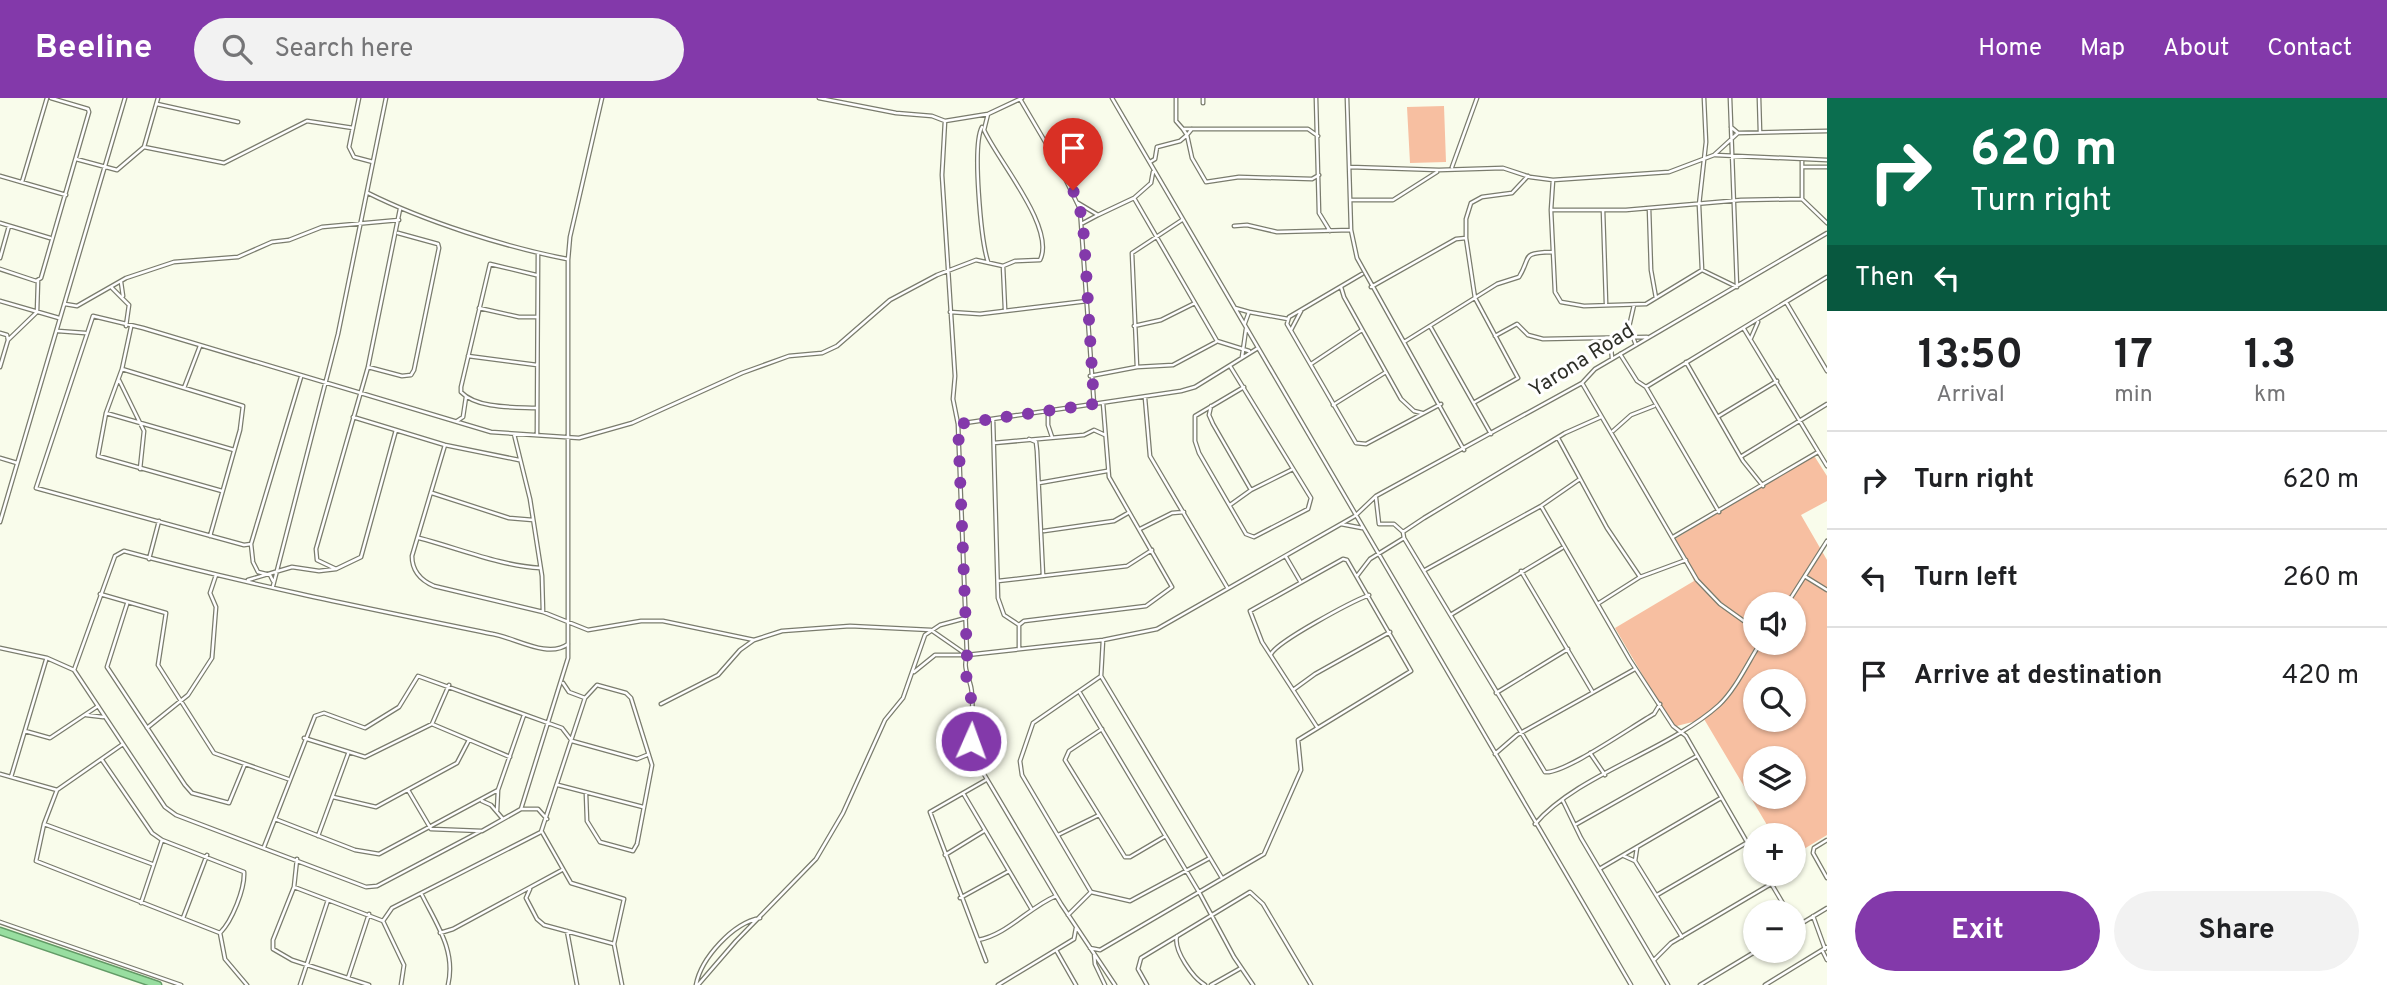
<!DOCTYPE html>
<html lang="en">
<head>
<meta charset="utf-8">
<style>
	body { margin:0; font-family:Overpass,sans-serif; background:#f2f2f2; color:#202124; height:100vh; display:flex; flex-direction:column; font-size:26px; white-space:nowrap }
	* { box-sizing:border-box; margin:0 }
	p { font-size:23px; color:#757577 }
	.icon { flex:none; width:38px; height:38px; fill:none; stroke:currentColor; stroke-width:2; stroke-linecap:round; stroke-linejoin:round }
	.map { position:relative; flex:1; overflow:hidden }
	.panel { display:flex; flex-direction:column; background:#fff; width:560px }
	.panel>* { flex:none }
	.guide { background:#0b6e4f; color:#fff; overflow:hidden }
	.buttons { position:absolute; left:1743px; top:494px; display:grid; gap:14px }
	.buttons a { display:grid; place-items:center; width:63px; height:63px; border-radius:50%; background:#fff; box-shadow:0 2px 5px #0004; font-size:35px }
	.pin { position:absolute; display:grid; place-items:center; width:60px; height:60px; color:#fff; margin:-72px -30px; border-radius:50% 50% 50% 0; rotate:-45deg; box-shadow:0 0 7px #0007 }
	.pin .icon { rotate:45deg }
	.me { position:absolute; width:77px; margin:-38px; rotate:2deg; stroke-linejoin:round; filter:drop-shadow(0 0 5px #0008) }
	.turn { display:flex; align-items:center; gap:24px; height:147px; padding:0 28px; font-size:32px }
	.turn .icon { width:91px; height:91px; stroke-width:2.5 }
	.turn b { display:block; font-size:49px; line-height:60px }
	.then { display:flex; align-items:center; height:66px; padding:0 28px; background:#0003; gap:14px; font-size:26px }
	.eta { display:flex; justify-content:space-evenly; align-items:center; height:119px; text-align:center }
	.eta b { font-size:42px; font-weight:700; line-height:49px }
	.action { display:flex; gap:14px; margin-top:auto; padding:14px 28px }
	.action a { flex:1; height:80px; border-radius:42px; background:#8339aa; color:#fff; font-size:28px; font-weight:700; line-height:80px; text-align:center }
	.action a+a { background:#f2f2f2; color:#202124 }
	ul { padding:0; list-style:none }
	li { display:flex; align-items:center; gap:21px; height:98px; padding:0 28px; border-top:2px solid #e0e0e0 }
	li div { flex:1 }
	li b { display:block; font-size:26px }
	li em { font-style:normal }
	header { display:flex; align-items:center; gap:42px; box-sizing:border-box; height:98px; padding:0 35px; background:#8339aa; color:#fff }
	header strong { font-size:33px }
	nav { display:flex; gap:38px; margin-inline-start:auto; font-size:24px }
	.search { width:490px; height:63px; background:#f2f2f2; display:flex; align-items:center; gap:18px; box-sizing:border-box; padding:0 24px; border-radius:38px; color:#757577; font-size:26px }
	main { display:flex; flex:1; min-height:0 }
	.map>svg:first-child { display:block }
	.green { fill:#f7bfa1; fill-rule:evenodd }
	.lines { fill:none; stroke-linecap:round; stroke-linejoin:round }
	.minor-casing { stroke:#7a7c6d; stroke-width:5 }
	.trunk-casing { stroke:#629b66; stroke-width:9 }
	.minor { stroke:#fff; stroke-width:2.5 }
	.trunk { stroke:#98dea0; stroke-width:6 }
	.route { stroke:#8339aa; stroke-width:12; stroke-dasharray:0 21.6 }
	.labels { text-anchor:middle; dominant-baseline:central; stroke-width:6; stroke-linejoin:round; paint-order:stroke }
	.street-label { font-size:21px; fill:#2e2f28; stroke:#fff }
</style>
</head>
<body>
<header>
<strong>Beeline</strong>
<div class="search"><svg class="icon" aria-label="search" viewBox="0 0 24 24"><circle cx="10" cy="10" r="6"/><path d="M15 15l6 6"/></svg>Search here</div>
<nav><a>Home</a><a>Map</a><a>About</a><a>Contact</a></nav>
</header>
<main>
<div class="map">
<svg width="1827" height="887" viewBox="0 0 1827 887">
	<rect width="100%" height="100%" fill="#f9fceb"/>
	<!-- green -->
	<path class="green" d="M1444 8 1446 64 1410 65 1407 9Z
		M1813 356 1827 378V403L1801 417 1827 462V737L1794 757V737H1773L1704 621 1673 629 1615 530 1694 483 1675 441ZM1755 506H1794V544H1755ZM1755 583H1794V621H1755ZM1755 660H1794V698H1755Z"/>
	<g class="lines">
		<defs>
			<path id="minor" d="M359 0 349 49 354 59 373 64
				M819 0 896 15 932 18 945 23 988 16 1022 0
				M1112 0 1631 887
				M1176 0V23L1183 31H1308L1318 38
				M1203 0V5
				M1316 0 1319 115 1330 133
				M1347 0 1351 132 1357 160 1464 352
				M1759 0 1760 34
				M1020 1 1057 64 1080 111 1094 306
				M157 6 238 24
				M988 16 984 32C998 63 1056 130 1040 162L1015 163 1003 168 1005 211
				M945 23 942 77 955 278 953 301 958 326 967 557
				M982 29C972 47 981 142 988 164
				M1731 29 1738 35 1827 33
				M1192 31 1187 37 1192 60 1206 84 1239 79 1312 81 1319 77
				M144 49 224 65 307 23 353 30
				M1715 57 1827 62
				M76 61 117 72 144 49 158 0
				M1802 63V101L1827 125
				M1150 64 1155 61 1157 49 1180 43 1187 37 1183 31
				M1350 69 1439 72 1503 70 1530 79 1553 82 1669 74 1714 57 1738 35
				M1452 69 1477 0
				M1803 69H1827
				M0 78 66 97
				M1553 82 1551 112 1555 194 1561 204 1584 208 1646 206 1702 172 1737 189 1730 0
				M22 84 47 0
				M368 95C424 123 505 149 567 161
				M1134 100 1151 85 1153 74
				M1351 102H1393L1437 74
				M1078 105 1098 117 1134 100 1217 243 1249 253
				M1649 110 1651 172 1656 200
				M1551 112H1626L1741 102 1802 101
				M1603 112 1606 205
				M0 125 50 140
				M1083 125 1098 117
				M1234 128 1247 127 1277 134 1351 132
				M0 160 9 128
				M0 171 36 183 41 180 89 14 88 11 51 0
				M1702 172 1699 107 1706 44 1704 0
				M1362 176 1289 219 1287 226 1356 345 1366 346 1441 306
				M536 177 490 166 461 289V294C477 311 515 309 536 310
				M121 184 123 198
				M1341 189 1344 199 1401 301 1414 313 1422 315
				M1371 189 1456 141 1466 140
				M112 190 129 207 126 228
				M0 203 59 220
				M1786 204 1827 273
				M65 206 77 208 126 180 174 164 238 159 272 144 289 142 322 129 399 122
				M1634 207 1629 229 1636 247
				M479 210 519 219H536
				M1235 210 1249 214
				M950 214 980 216 1087 203
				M1245 225 1249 214 1288 221
				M1134 228 1161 222 1195 205
				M1430 228 1491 336
				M131 229 122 271 106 315 98 358 222 393
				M1744 231 1827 368
				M1291 232 1301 213
				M58 233 85 235
				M0 235 7 237 8 242 0 269
				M1495 238 1517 226 1528 237 1543 241 1647 239
				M1610 240 1612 260
				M1751 240 1758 224
				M8 242 37 214 38 183
				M1404 244 1497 186 1519 179C1532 158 1520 155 1552 154
				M1620 256 1637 283 1646 289 1719 414
				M468 258 537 267
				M1242 259 1246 231
				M1686 264 1743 363 1763 388
				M1311 266 1362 232
				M1230 268 1311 400 1308 411 1254 439 1246 436 1199 355 1195 343V318L1244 289
				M368 269 402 278 411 277 414 272 439 150 438 146 398 135
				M1137 269 1132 155 1182 122
				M122 271 243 308 240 332 210 438
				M1090 278 1137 269 1173 267 1216 244
				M301 279 251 446 244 447 36 390 93 218 143 230 491 334 579 340 632 325 742 275 789 258 822 255 837 248 890 202 937 177 976 162 1003 168
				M119 282 144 333 140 371
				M1582 285 1697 482 1720 506 1755 531
				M1646 289 1827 179
				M184 290 200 248
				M1145 300 1150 358 1227 489
				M1475 304 1518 280 1475 200 1466 140V121L1471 105 1482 99 1512 95 1528 78
				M1333 307 1386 274
				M1211 308 1209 317 1213 326 1251 392
				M1048 313V327L1052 339
				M106 315 234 352
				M1719 318 1777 283
				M353 319 445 347 519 362
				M993 321 998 500 1004 517 1019 527
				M457 323 463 319 466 299
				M958 326 1181 293 1195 289 1258 250
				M396 332 361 459 336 471 317 462 316 451 368 269 400 111
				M1613 333 1631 317 1654 308
				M514 336 530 401 542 478 543 514
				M537 337 538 156
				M1558 340 1607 430 1640 479
				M1029 341 1036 344 1037 353 1043 477
				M994 345 1084 337 1094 332 1105 337
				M445 347 412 458C412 473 420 482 434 488L543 514 588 532 641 523H663L754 542 782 533 850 528 931 532 967 557
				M1742 358 1827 306
				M0 360 17 365
				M1039 385 1107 373
				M432 395 509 420 533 422
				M1376 400 1379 426H1394L1403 434
				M1230 407 1251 392 1293 371
				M1541 408 1630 562 1673 628 1686 638 1755 758
				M0 424 125 0
				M1341 426 1362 430
				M1140 431 1172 415 1184 414
				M1044 433 1114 423 1128 415
				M1673 439 1818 354
				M419 440C458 450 501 468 540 470
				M1404 440 1403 434 1424 420 1565 335 1601 319
				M251 446 253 464 258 474 270 477 273 483
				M1286 459 1300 483
				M149 461 159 423
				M1425 472 1541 408 1580 381
				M1521 473 1592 593
				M1357 478 1370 461 1404 440 1545 674C1563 677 1634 627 1654 616L1660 606
				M1806 479 1827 492
				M248 482 292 469 319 473 336 471
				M998 483 1127 468 1152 452
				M273 488 338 236 386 0
				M100 496 166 515 158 567 214 655 288 681
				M1599 505 1640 479 1686 462
				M127 506 107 569 185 687 192 695 229 705 245 666
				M1787 506 1827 443
				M1452 516 1562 450
				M1019 527 1024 523 1146 508 1172 489 1109 379 1103 305
				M1103 542 1101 578 1222 780
				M0 550 47 560 74 572 165 709 176 717 366 789 377 788 481 733
				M1019 551V527
				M1271 556C1278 543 1351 504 1369 497
				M74 572 115 458 124 453C245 486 370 511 493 536 516 540 548 561 568 546
				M914 574 935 557H967
				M1101 578 1033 625 1020 663 1022 677 1091 794 1130 803 1208 761
				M563 585 569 594 585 600
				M1293 592 1315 576 1390 534
				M1080 595 1199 794 1234 859 1253 887
				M1496 595 1568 551
				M661 606 718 577 740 552 754 542
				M86 617 103 619
				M432 626 510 659
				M147 630 188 597 212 560 216 509 210 495 216 477
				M1102 631 1069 653 1065 662 1125 759H1130L1164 739
				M25 633 50 640 98 608
				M304 640 365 659 432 626 449 587
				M1590 655 1605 677
				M1495 656 1517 637 1635 571
				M102 662 152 735 162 742 244 774C245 791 232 823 220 835L36 763 44 726 57 692 123 646
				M0 676 57 692
				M11 679 46 562
				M558 687 643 709
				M408 692 431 731 482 733 521 711 568 560V162L570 139 602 0
				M963 695 1031 810
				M333 699 376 709 457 665 469 642
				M482 703 491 707 503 721
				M1563 703 1581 740 1668 887
				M521 711H538L547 721
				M497 713 498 692
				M275 721 355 752 379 756 498 692 524 617
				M44 726 152 766
				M1535 726C1578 676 1668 653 1719 607 1736 591 1748 564 1761 544
				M1575 727 1697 658
				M542 734 571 785 624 801 614 846 622 887
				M1058 737 1099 717
				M318 738 348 656
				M1827 742 1814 750 1813 755 1827 780
				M264 749 315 618 324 615 365 630 399 609 418 578 562 630 572 643 637 661 647 657
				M945 757 984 733
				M1624 758 1635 763 1682 839
				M297 761 294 789 273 842V851L292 862 369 887
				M1635 763 1637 750
				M1601 770 1721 700
				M1765 775 1788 814
				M294 789 383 823 404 867 401 887
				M530 791 526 800 537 821 544 827 614 846
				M422 797C437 827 456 853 448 887
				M1657 797 1748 744
				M960 800 1009 773
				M141 805 162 742
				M1068 817 1090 795
				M1813 818 1825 851
				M183 820 207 757
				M383 823 392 810 541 734 585 600 597 587 626 595 631 600 652 667 637 746 633 753 600 744 587 723 586 696
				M0 824 181 887
				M1794 830 1827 810
				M567 833 577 887
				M220 835 225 861 247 887
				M440 835 453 831 562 772
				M1177 838C1173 852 1193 880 1205 887
				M978 842C1007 837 1029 809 1056 798
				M1090 850 1100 852 1264 756 1301 672 1298 642 1411 573 1347 462 1343 461 1250 513 1262 544 1317 629
				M1056 852 1076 887
				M1822 852 1827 862
				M1094 855 1095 866 1105 887
				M1654 862 1671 845 1771 786
				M986 863 930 714 986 682
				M348 880 369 816
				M300 887 328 802
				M696 887C701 860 733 825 760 820
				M698 887 736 843 816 761 843 715 885 622 903 600 925 537 940 527 966 520
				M998 887 1074 841 1076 830
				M1115 887 1061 806 975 661C966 639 976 613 971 589 968 576 963 570 967 557L1103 542 1157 531 1355 418 1376 398 1582 285 1595 271 1827 135
				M1147 887 1138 871 1141 860 1250 794 1263 806 1311 887
				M1211 887 1241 870
				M1700 887 1758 852
				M1765 887 1827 849"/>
			<path id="trunk" d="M0 833 158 887"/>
		</defs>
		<!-- minor casing -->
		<use href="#minor" class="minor-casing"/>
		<!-- trunk casing -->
		<use href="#trunk" class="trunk-casing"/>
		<!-- minor -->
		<use href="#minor" class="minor"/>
		<!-- trunk -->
		<use href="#trunk" class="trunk"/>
	</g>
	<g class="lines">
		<!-- route -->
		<path class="route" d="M971 643 972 605 965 572 967 557 958 326 1094 306 1084 138 1080 111 1073 92"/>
	</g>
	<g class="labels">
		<!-- street labels -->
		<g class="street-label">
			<text transform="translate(1582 263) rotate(-32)">Yarona Road</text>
		</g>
	</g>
</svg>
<div class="buttons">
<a><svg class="icon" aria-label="sound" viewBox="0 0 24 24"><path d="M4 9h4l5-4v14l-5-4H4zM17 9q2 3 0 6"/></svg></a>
<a><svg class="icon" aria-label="search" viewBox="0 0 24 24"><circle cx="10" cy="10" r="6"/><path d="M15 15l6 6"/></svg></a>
<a><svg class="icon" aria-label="layers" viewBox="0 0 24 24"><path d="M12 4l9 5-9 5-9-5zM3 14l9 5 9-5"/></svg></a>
<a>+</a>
<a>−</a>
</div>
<div class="pin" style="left:1073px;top:92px;background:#d93025"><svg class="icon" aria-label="arrive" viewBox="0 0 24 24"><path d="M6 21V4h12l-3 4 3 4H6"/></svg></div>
<svg class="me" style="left:971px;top:643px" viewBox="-20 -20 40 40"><circle r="17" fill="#8339aa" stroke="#fff" stroke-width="3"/><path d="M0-11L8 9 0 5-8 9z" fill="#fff"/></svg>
</div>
<section class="panel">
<div class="guide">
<div class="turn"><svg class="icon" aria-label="right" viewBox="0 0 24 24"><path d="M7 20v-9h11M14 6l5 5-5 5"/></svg><div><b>620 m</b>Turn right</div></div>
<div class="then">Then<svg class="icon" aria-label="left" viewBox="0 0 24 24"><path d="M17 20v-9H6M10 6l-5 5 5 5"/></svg></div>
</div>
<div class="eta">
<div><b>13:50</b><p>Arrival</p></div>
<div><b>17</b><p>min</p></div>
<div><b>1.3</b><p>km</p></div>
</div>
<ul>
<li><svg class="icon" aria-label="right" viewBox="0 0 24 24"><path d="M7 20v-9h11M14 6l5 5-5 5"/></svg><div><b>Turn right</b></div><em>620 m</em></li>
<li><svg class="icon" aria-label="left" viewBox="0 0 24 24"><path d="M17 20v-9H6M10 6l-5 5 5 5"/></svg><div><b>Turn left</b></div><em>260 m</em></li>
<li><svg class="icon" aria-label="arrive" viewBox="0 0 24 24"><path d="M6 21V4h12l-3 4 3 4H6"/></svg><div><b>Arrive at destination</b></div><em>420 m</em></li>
</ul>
<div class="action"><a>Exit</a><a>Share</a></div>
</section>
</main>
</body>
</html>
